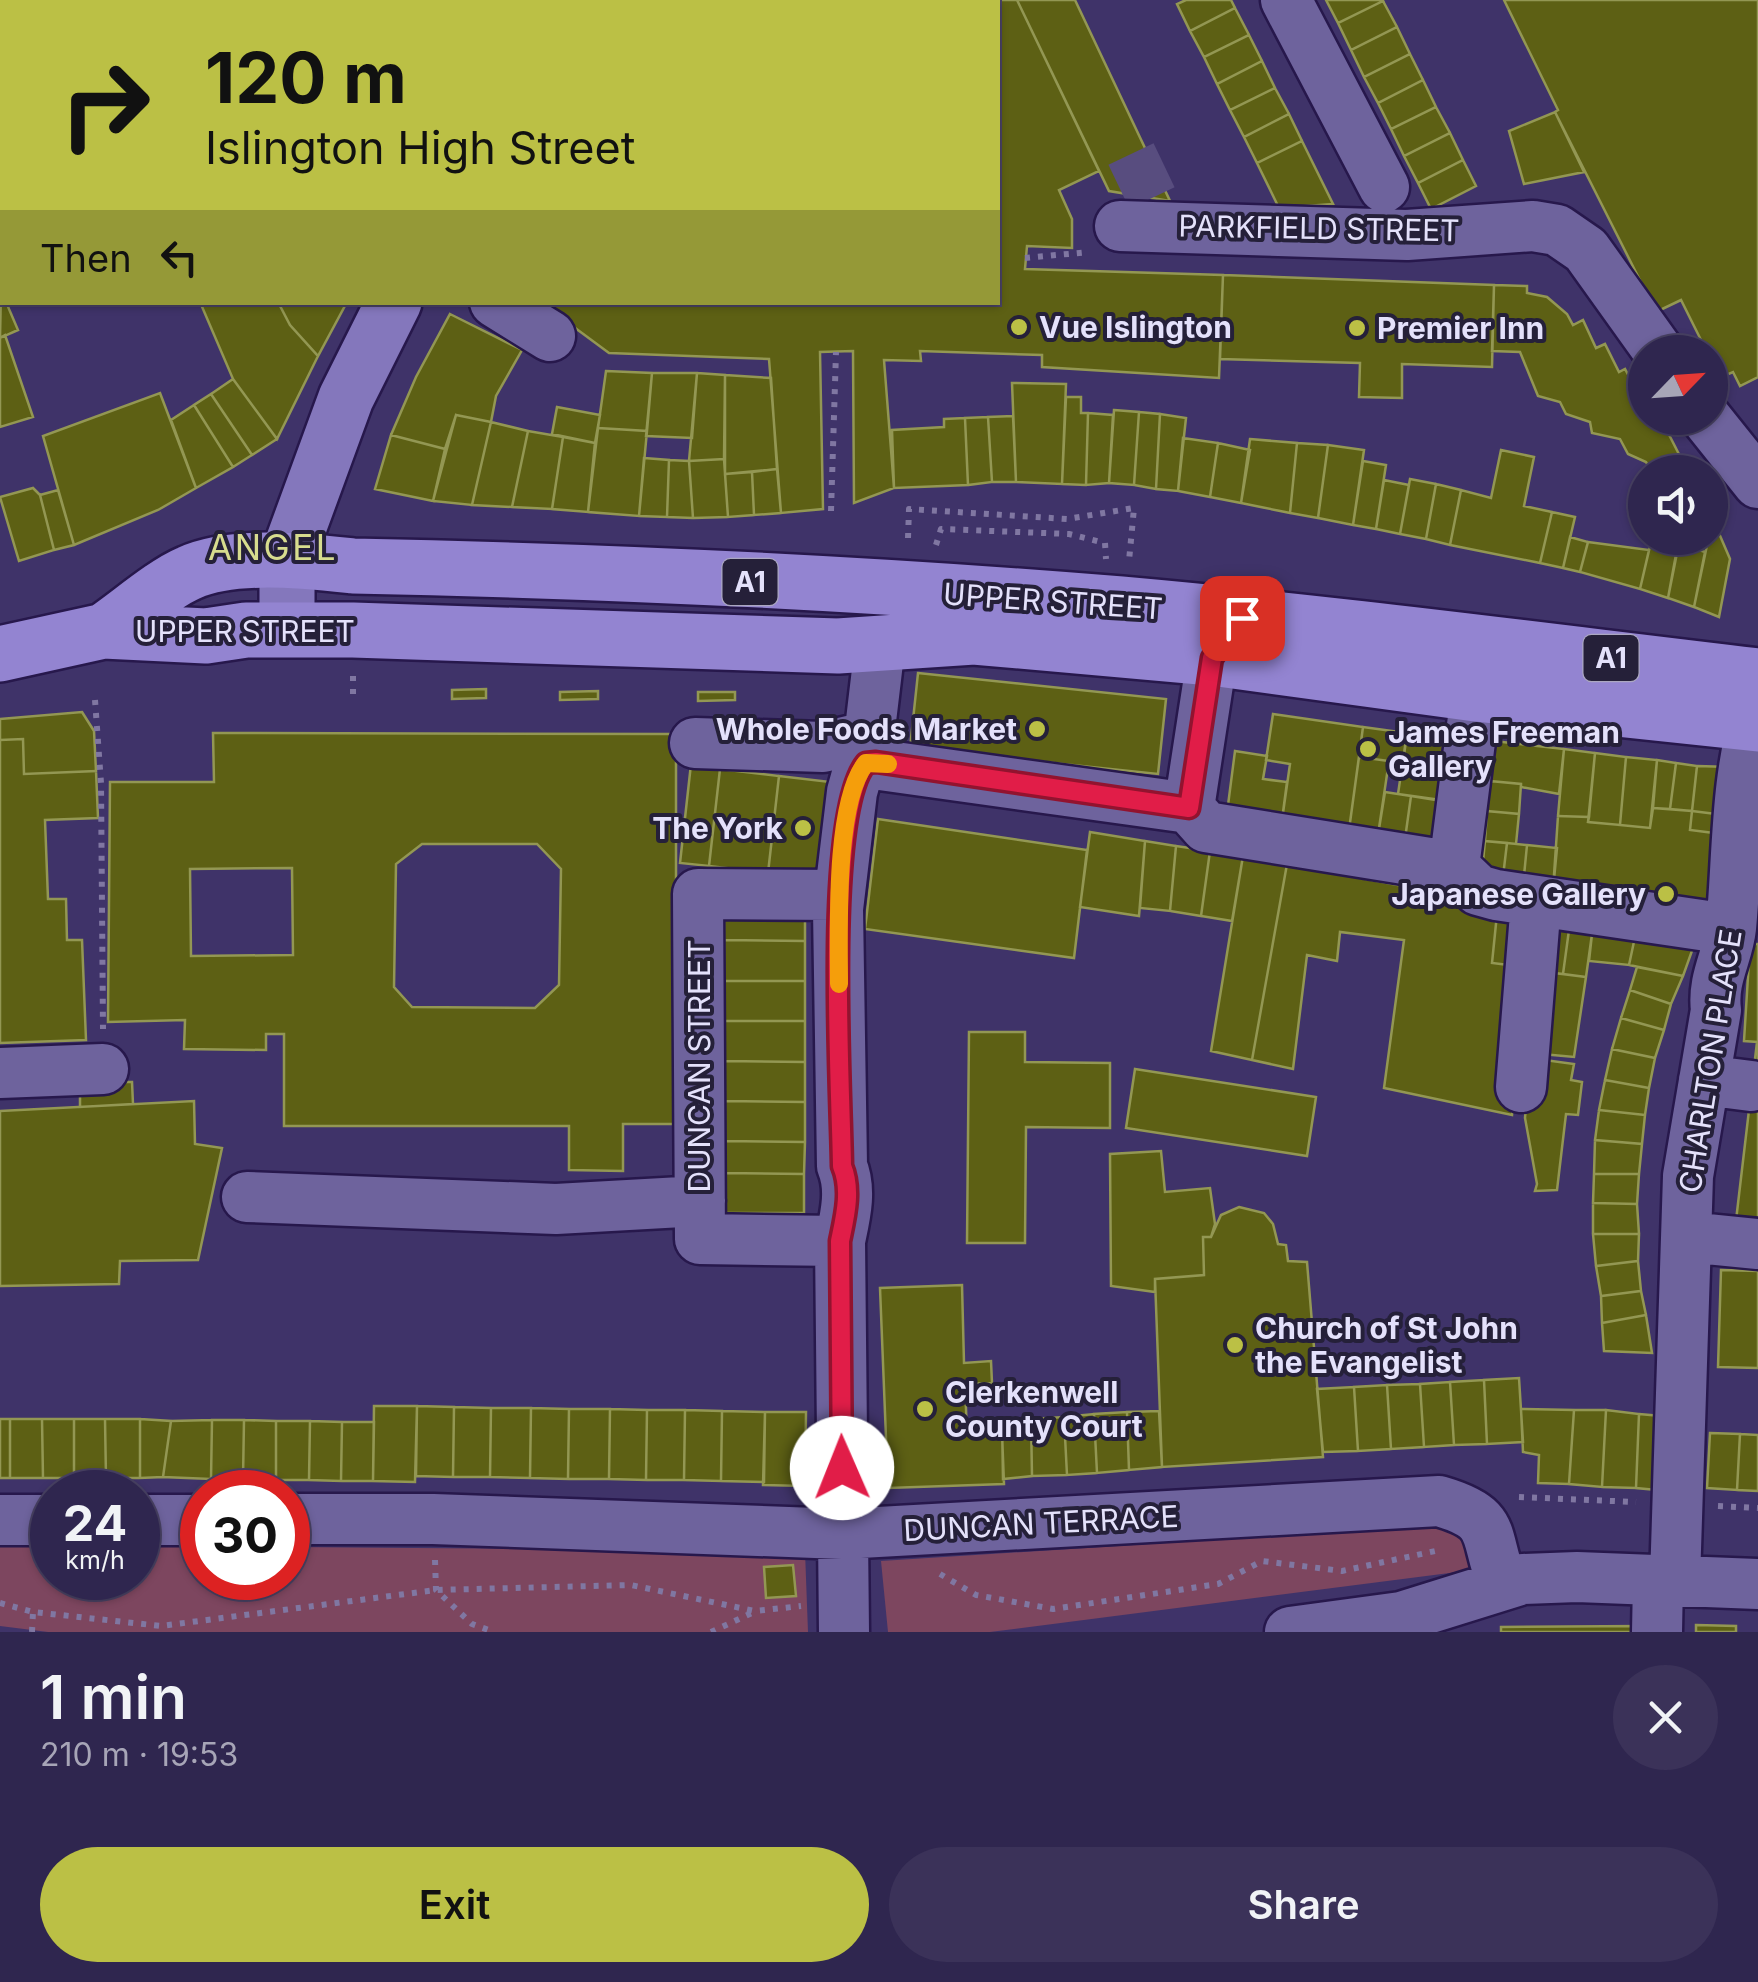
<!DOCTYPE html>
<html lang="en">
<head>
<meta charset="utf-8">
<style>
	body { margin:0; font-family:Inter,sans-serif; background:#3b3259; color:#f1f3f6; height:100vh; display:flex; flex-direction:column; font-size:38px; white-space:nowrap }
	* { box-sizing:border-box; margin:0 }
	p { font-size:32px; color:#a7a5b7 }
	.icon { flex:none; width:55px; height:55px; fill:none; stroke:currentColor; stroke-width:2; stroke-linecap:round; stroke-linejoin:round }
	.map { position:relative; height:1632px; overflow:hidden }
	.drawer { display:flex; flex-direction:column; background:#2f264f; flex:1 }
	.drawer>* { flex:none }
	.guide { position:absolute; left:0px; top:0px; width:1000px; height:305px; box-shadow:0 2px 8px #0004,0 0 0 2px #4a4366; background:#bbc045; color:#111; overflow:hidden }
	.needle { width:65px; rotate:65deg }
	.fabs { position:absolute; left:1628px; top:335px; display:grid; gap:20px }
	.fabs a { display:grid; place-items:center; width:100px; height:100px; border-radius:50%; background:#2f264f; box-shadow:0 2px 8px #0004,0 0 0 2px #4a4366; font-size:50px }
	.speed { position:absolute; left:30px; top:1470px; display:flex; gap:20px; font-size:50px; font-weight:700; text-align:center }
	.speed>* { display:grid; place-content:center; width:130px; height:130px; border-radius:50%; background:#2f264f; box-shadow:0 2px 8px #0004,0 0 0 2px #4a4366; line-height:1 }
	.speed small { font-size:25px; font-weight:400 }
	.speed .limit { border:15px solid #d22; background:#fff; color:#111 }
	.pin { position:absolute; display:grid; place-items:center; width:85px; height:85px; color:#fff; margin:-42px; border-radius:20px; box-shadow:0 5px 15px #0006 }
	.me { position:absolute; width:110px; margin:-55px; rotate:359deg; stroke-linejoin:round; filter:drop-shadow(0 0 8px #0008) }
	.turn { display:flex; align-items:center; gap:35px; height:210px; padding:0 40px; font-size:45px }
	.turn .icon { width:130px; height:130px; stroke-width:2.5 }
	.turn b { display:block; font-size:70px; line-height:85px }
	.then { display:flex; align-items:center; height:95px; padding:0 40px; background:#0003; gap:20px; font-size:38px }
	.round { display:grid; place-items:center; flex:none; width:105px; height:105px; border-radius:52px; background:#3b3259 }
	.head { display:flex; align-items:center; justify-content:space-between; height:170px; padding:0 40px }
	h1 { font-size:60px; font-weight:600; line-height:75px }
	.cta { display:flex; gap:20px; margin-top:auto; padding:20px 40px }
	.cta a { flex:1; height:115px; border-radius:60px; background:#bbc045; color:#111; font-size:40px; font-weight:600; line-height:115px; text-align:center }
	.cta a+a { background:#3b3259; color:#f1f3f6 }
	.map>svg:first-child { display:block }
	.green { fill:#7d465f }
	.building { fill:#5d6014; stroke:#939753; stroke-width:2.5; fill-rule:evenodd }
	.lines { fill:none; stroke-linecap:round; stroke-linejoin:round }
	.minor-tunnel { stroke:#584d7f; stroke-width:50; stroke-dasharray:50 25; stroke-linecap:butt }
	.minor-casing { stroke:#27184c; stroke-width:55 }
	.major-casing { stroke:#27184c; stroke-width:60 }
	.highway-casing { stroke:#27184c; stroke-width:60 }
	.path { stroke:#8077a2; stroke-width:6; stroke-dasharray:5 8; stroke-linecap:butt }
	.minor { stroke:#6e639d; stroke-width:50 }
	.major { stroke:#8477bc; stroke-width:55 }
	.highway { stroke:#9384d1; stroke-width:55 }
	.route-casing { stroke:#92132f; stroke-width:25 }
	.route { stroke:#e11d48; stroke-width:18 }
	.slow { stroke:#f59e0b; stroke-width:18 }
	.poi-dot { fill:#bbc045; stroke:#252039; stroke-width:4 }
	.labels { text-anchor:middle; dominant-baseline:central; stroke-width:8; stroke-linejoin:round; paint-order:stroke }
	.shield { fill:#252039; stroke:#aba7c1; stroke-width:2.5 }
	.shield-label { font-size:28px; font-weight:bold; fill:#e4e1fb }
	.street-label { font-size:30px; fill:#e4e1fb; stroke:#252039 }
	.poi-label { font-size:30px; font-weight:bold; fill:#e4e1fb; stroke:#252039; text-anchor:start }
	.quarter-label { font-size:35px; letter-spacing:2.5px; fill:#d7dc8e; stroke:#252039 }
</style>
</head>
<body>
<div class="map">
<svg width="1758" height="1632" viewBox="0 0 1758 1632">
	<rect width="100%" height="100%" fill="#3f3369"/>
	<!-- green -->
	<path class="green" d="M1447 1525 1468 1541 1473 1570 990 1632H888L881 1561Z
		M0 1536 52 1539V1578H138V1543L202 1546V1578H288V1547L805 1551 808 1632H48L0 1626Z"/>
	<!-- building -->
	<path class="building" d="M0 0H75L2 2 0 34Z
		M75 0H141L143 2H69Z
		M360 0H438L439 2H361Z
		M466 0H537L534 2Z
		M753 0H1017L1099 171 1059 190 1072 219V248L1027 246 1025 269 1223 275 1219 378 1042 367V355L920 351 921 361 884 360 894 488 854 503 853 351 820 352 823 509 781 513 769 359 609 353 540 302H998V2H751Z
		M1017 0H1075L1170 201 1109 191Z
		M1186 0H1231L1235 8 1190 31 1177 4Z
		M1326 0H1382L1383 1 1338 23Z
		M1504 0H1758V377L1740 386 1733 372 1719 378 1710 352H1707L1681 300 1656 312 1555 112 1558 110Z
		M1383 1 1397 27 1351 50 1338 23Z
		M1235 8 1249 35 1204 57 1190 31Z
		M1397 27 1410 54 1364 77 1351 50Z
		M1249 35 1262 61 1217 84 1204 57Z
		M1410 54 1423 80 1378 103 1364 77Z
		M1262 61 1275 88 1230 110 1217 84Z
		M1423 80 1436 107 1391 129 1378 103Z
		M1275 88 1289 114 1244 137 1230 110Z
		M1436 107 1450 133 1404 156 1391 129Z
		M1555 112 1584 172 1524 184 1509 131Z
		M1289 114 1302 141 1257 163 1244 137Z
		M2 121V199L0 193Z
		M1450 133 1463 160 1418 183 1404 156Z
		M1302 141 1333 204 1279 208 1257 163Z
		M1463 160 1476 186 1431 209 1418 183Z
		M1223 275 1494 285 1492 367 1402 364V398L1359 397 1360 363 1220 359Z
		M1494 285 1527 286V293L1547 297 1567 314 1573 325 1583 320 1596 348 1605 344 1619 372 1625 369 1640 397 1645 395V418L1661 419 1688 472H1652L1646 462 1628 454 1620 439 1592 433 1590 422 1566 414 1560 402 1538 396 1520 352 1492 351Z
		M1 291 2 302H6L18 330 0 338Z
		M200 302H278L290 325 318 356 277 439 233 379Z
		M278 302H347L318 356 290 325Z
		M450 314 522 350 496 396 491 422 456 415 445 449 391 435 416 377Z
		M5 335 33 417 0 427V338Z
		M606 371 652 373 647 431 598 428Z
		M652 373H697L692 438 646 436Z
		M697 373 725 375 724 459 689 461Z
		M725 375 771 378 777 469 725 474Z
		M233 379 277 439 252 455 211 394Z
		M1012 383 1066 384 1062 484 1016 482Z
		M160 393 196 488 158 510 74 545 43 436Z
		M211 394 252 455 233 467 194 405Z
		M1066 397H1081V413H1088L1086 485 1062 484Z
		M194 405 233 467 196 488 171 420Z
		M557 407 600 415 595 443 552 434Z
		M1114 410 1139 412 1134 485 1109 483Z
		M1139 412 1160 414 1156 489 1134 485Z
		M1088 413 1113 415 1109 483 1086 485Z
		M1160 414 1186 418 1178 491 1156 489Z
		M456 415 491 422 472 505 433 501Z
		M1013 416 1016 482H992L988 417Z
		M988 417 992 482 968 485 965 418Z
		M965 418 968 485 894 488 892 430 944 427V419Z
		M491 422 528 431 512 507 472 505Z
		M598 428 647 431 639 516 588 512Z
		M528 431 563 437 552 509 512 507Z
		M391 435 445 449 433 501 375 489Z
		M563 437 595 443 588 512 552 509Z
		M1183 438 1218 443 1210 497 1178 491Z
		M1250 439 1297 443 1290 513 1241 503Z
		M1218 443 1250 450 1241 503 1210 497Z
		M1297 443 1328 445 1318 518 1290 513Z
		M1328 445 1364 450 1353 525 1318 518Z
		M1501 450 1534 457 1524 506 1552 512 1540 563 1450 545 1461 490 1491 498Z
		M644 458 669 460 667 517 639 516Z
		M724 459 728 517 693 518 689 461Z
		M669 460 689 461 693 518 667 517Z
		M1363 461 1386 465 1376 529 1353 525Z
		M777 469 781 513 754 515 752 472Z
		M752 472 754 515 728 517 725 474Z
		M1410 479 1436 484 1426 539 1400 534Z
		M1384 480 1409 485 1400 534 1376 529Z
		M1436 484 1461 490 1450 545 1426 539Z
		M33 488 40 495 54 550 19 561 0 497Z
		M58 490 74 545 54 550 40 495Z
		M1552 512 1575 517 1563 568 1540 563Z
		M1710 531H1718L1730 559 1719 617 1694 607Z
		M1570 537 1588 542 1580 572 1563 568Z
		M1588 542 1649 550 1640 589 1580 572Z
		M1651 542 1677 549 1668 598 1640 589Z
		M1679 543 1705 552 1694 607 1668 598Z
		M918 673 1166 699 1158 774 910 748Z
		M486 689V698L452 699V690Z
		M598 691V699L560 700V692Z
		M698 692H735V700L698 701Z
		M82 712 94 731 96 771 24 774 23 739 0 740V719Z
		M1273 714 1363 727 1349 830 1282 820 1290 764 1266 760Z
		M1363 727 1407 733 1403 763 1359 757Z
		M213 733 676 734V1124H623V1171L569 1170V1126H284V1034H266V1050L184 1049 185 1020 108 1022 110 782H214ZM422 844H537L561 869 559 985 535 1008 412 1007 394 987 396 864ZM292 868 293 955 191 956 190 869Z
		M1407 733 1457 740 1448 801 1398 794Z
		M23 739 24 774 96 771 98 818 45 820 48 899H66L67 940H82L86 1040 0 1043V740Z
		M1494 741 1564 749 1559 794 1521 787V784L1490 781Z
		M1564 749 1595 753 1589 817 1558 816Z
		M1235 751 1267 756 1263 779 1287 782 1282 820 1227 813Z
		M1595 753 1626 757 1620 825 1588 822Z
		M1359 757 1389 761 1378 835 1349 830Z
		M1626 757 1657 760 1650 828 1620 825Z
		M1657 760 1676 763 1670 809 1653 808Z
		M1676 763 1697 766 1692 811 1670 809Z
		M691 764 720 769 709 866 680 863Z
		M1697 766 1730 767 1724 815 1692 811Z
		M720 769 779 776 768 873 709 866Z
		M779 776 839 783 827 880 768 873Z
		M1490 781 1521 784 1519 814 1487 811Z
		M1385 792 1411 796 1405 839 1378 835Z
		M1411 796 1442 801 1436 843 1405 839Z
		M1653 808 1692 811 1690 830 1722 834 1714 914 1553 890 1558 816 1589 817 1588 822 1650 828Z
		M1487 811 1519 814 1516 844 1485 841Z
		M1692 811 1724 815 1722 834 1690 830Z
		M878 819 1087 850 1074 958 865 929Z
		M1090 832 1145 841 1139 916 1080 907Z
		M1145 841 1176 846 1170 911 1140 908Z
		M1485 841 1507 843 1502 885 1481 882Z
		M1507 843 1527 845 1523 886 1502 885Z
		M1527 845 1557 848 1553 890 1523 886Z
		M1176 846 1210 851 1201 916 1170 911Z
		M1210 851 1243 856 1232 921 1201 916Z
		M1243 856 1287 864 1252 1060 1211 1051Z
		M1287 864 1498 904 1492 963 1525 967 1512 1115 1384 1088 1404 940 1340 932 1337 961 1307 955 1293 1069 1252 1060Z
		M1498 904 1531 909 1525 967 1492 963Z
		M724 906H805V941L724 940Z
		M1543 927 1569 930 1563 974 1538 971Z
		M1569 930 1592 934 1586 977 1563 974Z
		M1592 934 1635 937 1629 965 1589 961Z
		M1635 937 1693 948 1683 976 1629 965Z
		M724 940 805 941V981H724Z
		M1750 944H1758V1042L1744 1041Z
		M1637 967 1683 976 1671 1004 1630 990Z
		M1538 971 1586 977 1574 1057 1531 1053Z
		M724 981H805V1021H724Z
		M1630 990 1671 1004 1664 1030 1621 1018Z
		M1621 1018 1664 1030 1655 1058 1612 1049Z
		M724 1021H805V1062L724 1061Z
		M969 1032H1025V1062L1110 1063V1128L1026 1127 1025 1243H967Z
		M1757 1042H1758V1232L1735 1229Z
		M1612 1049 1655 1058 1649 1088 1605 1080Z
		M1530 1058 1574 1064 1571 1080 1582 1082 1578 1115 1566 1114 1557 1190 1535 1191 1537 1184 1525 1118Z
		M724 1061 805 1062V1102L724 1101Z
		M1135 1069 1316 1097 1307 1156 1126 1128Z
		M1605 1080 1649 1088 1645 1115 1599 1110Z
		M80 1082H132L133 1104 80 1107Z
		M194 1101 195 1144 222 1148 198 1260 120 1261 119 1284 0 1286V1111Z
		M724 1101 805 1102V1142L724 1141Z
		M1599 1110 1645 1115 1642 1144 1595 1140Z
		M1595 1140 1642 1144 1639 1174H1594Z
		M724 1141 805 1142 804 1174 724 1173Z
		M1161 1151 1165 1192 1210 1188 1215 1224 1211 1237H1203L1204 1275 1155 1279V1292L1111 1286 1110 1154Z
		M724 1173 804 1174V1213H723Z
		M1594 1174H1639L1637 1204 1593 1203Z
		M1593 1203 1637 1204 1639 1234H1593Z
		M1239 1207 1264 1213 1273 1224 1278 1244 1286 1245 1288 1261 1307 1262 1323 1457 1162 1467 1155 1279 1204 1275 1203 1237H1211L1221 1215Z
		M1593 1234H1639L1638 1261 1596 1266Z
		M1638 1261 1641 1291 1601 1296 1596 1266Z
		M1721 1270 1758 1271V1368L1718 1367Z
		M962 1285 964 1363 991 1361 992 1383 965 1384 967 1434 1002 1433 1004 1484 888 1488 880 1288Z
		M1641 1291 1646 1315 1602 1323 1601 1296Z
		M1646 1315 1652 1353 1604 1351 1602 1323Z
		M1519 1378 1523 1442 1487 1444 1484 1380Z
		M1484 1380 1487 1444 1454 1445 1450 1382Z
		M1450 1382 1454 1445 1424 1447 1420 1384Z
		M1420 1384 1424 1447 1391 1449 1387 1385Z
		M1387 1385 1391 1449 1358 1451 1354 1387Z
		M1354 1387 1358 1451 1323 1452 1317 1389Z
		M374 1406H417L415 1482 373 1481Z
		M417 1406 454 1407 453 1477 416 1476Z
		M454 1407 491 1408 490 1477H453Z
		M491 1408H531L530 1478 490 1477Z
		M531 1408 569 1409 568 1479 530 1478Z
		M569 1409H610L609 1479H568Z
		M610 1409 647 1410 646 1480 609 1479Z
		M1521 1409 1574 1410 1569 1484 1538 1483 1539 1455 1523 1452Z
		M647 1410H685L684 1480H646Z
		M685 1410 722 1411 721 1481 684 1480Z
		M1574 1410H1606L1602 1487 1569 1484Z
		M1606 1410 1639 1414 1636 1488 1602 1487Z
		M722 1411 765 1412 764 1482 721 1481Z
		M1159 1411 1162 1467 1129 1470 1127 1412Z
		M765 1412H806L805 1486 763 1485Z
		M1127 1412 1129 1470 1097 1473 1094 1414Z
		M1094 1414 1097 1473 1067 1475 1064 1417Z
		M1639 1414 1672 1417 1667 1491 1636 1488Z
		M1064 1417 1067 1475 1032 1476 1031 1419Z
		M0 1419H10V1478H0Z
		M10 1419H42L43 1478H10Z
		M42 1419H74V1478H43Z
		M74 1419H105L106 1478H74Z
		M105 1419H140V1478H106Z
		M140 1419 171 1421 163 1477 140 1478Z
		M1031 1419 1032 1476 1003 1479 1002 1420Z
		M212 1420 211 1479 163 1477 171 1421Z
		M212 1420H244L243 1479H211Z
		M244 1420 276 1421V1480L243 1479Z
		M276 1421H310L309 1480H276Z
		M310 1421 342 1422 341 1481 309 1480Z
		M342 1422H374L373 1481H341Z
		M1710 1433 1740 1434 1737 1490 1707 1488Z
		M1740 1434 1758 1435V1491L1737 1490Z
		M793 1565 796 1596 766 1598 764 1567Z
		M1696 1625 1736 1626V1632H1696Z
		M1643 1626V1632H1501V1627Z"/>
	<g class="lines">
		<!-- minor-tunnel -->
		<path class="minor-tunnel" d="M1131 154 1152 198"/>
		<defs>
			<path id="minor" d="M303 0 304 2
				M1286 0 1384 187
				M1120 226 1407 235 1533 226 1557 230 1586 250 1659 352
				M495 302 550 336
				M1706 418 1758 483
				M695 743 823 747 870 736
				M866 763 1189 808
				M1189 808 1206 827 1454 867 1478 890 1496 895 1721 928
				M1189 808 1212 658 1234 627
				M1454 867 1476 694
				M839 895 698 894 700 1239 840 1241
				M0 1073 103 1069
				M1704 1080 1751 1086
				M1521 1087 1536 902
				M247 1197 556 1209 700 1201
				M1687 1237 1758 1244
				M288 1519H433L842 1534 1439 1501C1501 1519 1482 1535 1503 1584
				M0 1520H52
				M138 1520H202
				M1675 1580 1688 1176 1716 1010C1712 979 1728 956 1731 928 1738 855 1735 777 1758 707
				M844 1632 840 1241C845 1217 852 1190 842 1166L838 909 852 792 857 774 866 763 880 645
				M1290 1632 1401 1617 1523 1579 1577 1577 1758 1584
				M1657 1632 1658 1581"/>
			<path id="major" d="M630 2 633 0
				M287 629V559L346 398 394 302"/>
			<path id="highway" d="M104 631C129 614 163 584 189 573 233 553 305 561 353 566 608 571 866 583 1121 604 1334 623 1546 651 1758 676
				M0 654 104 631 206 636 246 630H353L838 646 974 637 1212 658 1476 694 1758 724"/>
		</defs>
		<!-- minor casing -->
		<use href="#minor" class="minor-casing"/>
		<!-- major casing -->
		<use href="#major" class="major-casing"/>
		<!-- highway casing -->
		<use href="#highway" class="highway-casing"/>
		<!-- path -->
		<path class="path" d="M715 0 717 2
			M1025 258 1089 252
			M831 511 836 352
			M908 538 909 509 1067 519 1134 508 1129 561
			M936 545 941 529 1069 534 1105 543 1106 559
			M353 676V695
			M95 700 101 783 103 1029
			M1519 1497 1636 1502
			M1718 1506 1758 1508
			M435 1560 436 1590 472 1624 494 1632
			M940 1574 976 1595 1053 1609 1218 1584 1262 1561 1342 1571 1440 1550
			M0 1603 33 1612 161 1626 436 1590 631 1585 755 1611 801 1606
			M32 1632 33 1612
			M711 1632 754 1612"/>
		<!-- minor -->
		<use href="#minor" class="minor"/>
		<!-- major -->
		<use href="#major" class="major"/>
		<!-- highway -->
		<use href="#highway" class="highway"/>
	</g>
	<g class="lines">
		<defs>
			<path id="route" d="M842 1468 840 1241C845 1217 852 1190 842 1166 841 1090 824 814 866 763L876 762 1189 808 1212 658 1242 618"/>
		</defs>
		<!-- route casing -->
		<use href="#route" class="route-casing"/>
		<!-- route -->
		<use href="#route" class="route"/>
		<!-- slow -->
		<path class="slow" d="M839 984C839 933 834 802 866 763L888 764"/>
	</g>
	<!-- markers -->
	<g class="poi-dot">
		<circle cx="1019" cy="327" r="10"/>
		<circle cx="1357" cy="328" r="10"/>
		<circle cx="1037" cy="729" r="10"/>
		<circle cx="1368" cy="749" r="10"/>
		<circle cx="803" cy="828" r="10"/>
		<circle cx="1666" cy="894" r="10"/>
		<circle cx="1235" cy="1345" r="10"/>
		<circle cx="925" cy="1409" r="10"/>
	</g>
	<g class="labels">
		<!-- shield labels -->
		<g class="shield">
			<rect x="722.5" y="559" width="55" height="46" rx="8"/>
			<rect x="1583.5" y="635" width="55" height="46" rx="8"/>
		</g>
		<g class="shield-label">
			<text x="750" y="582">A1</text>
			<text x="1611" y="658">A1</text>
		</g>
		<!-- street labels -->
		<g class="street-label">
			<text transform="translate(1319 228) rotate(1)">PARKFIELD STREET</text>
			<text transform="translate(1053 601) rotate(4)">UPPER STREET</text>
			<text x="245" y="631">UPPER STREET</text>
			<text transform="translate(1710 1061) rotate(-81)">CHARLTON PLACE</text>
			<text transform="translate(699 1066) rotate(-90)">DUNCAN STREET</text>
			<text transform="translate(1041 1523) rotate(-3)">DUNCAN TERRACE</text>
		</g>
		<!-- poi labels -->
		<g class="poi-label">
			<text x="1039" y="327">Vue Islington</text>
			<text x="1377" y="328">Premier Inn</text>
			<text x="1017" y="729" text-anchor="end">Whole Foods Market</text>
			<text x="1388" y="732">James Freeman<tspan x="1388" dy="34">Gallery</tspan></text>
			<text x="783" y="828" text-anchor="end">The York</text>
			<text x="1646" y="894" text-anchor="end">Japanese Gallery</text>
			<text x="1255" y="1328">Church of St John<tspan x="1255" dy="34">the Evangelist</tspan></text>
			<text x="945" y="1392">Clerkenwell<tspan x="945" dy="34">County Court</tspan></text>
		</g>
		<!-- quarter labels -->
		<g class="quarter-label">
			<text x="273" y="547">ANGEL</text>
		</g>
	</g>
</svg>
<div class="fabs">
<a><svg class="needle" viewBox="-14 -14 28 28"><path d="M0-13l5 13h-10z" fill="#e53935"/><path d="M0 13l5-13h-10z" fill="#a7a5b7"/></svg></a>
<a><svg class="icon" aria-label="sound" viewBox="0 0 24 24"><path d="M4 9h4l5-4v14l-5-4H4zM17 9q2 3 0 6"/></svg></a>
</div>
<div class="speed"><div>24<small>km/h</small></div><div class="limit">30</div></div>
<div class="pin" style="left:1242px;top:618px;background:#d93025"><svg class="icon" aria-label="arrive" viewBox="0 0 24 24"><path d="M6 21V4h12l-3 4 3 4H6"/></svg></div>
<svg class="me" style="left:842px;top:1468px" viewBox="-20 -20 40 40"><circle r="19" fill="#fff"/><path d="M0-13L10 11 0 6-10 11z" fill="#e11d48"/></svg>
<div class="guide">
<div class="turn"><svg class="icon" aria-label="right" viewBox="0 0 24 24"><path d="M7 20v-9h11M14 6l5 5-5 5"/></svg><div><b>120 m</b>Islington High Street</div></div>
<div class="then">Then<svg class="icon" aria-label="left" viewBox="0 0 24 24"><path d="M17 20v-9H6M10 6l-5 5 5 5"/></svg></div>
</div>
</div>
<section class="drawer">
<div class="head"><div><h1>1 min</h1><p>210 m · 19:53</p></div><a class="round"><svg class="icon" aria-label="close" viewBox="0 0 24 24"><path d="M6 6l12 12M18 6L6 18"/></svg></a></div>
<div class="cta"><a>Exit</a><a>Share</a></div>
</section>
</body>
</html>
